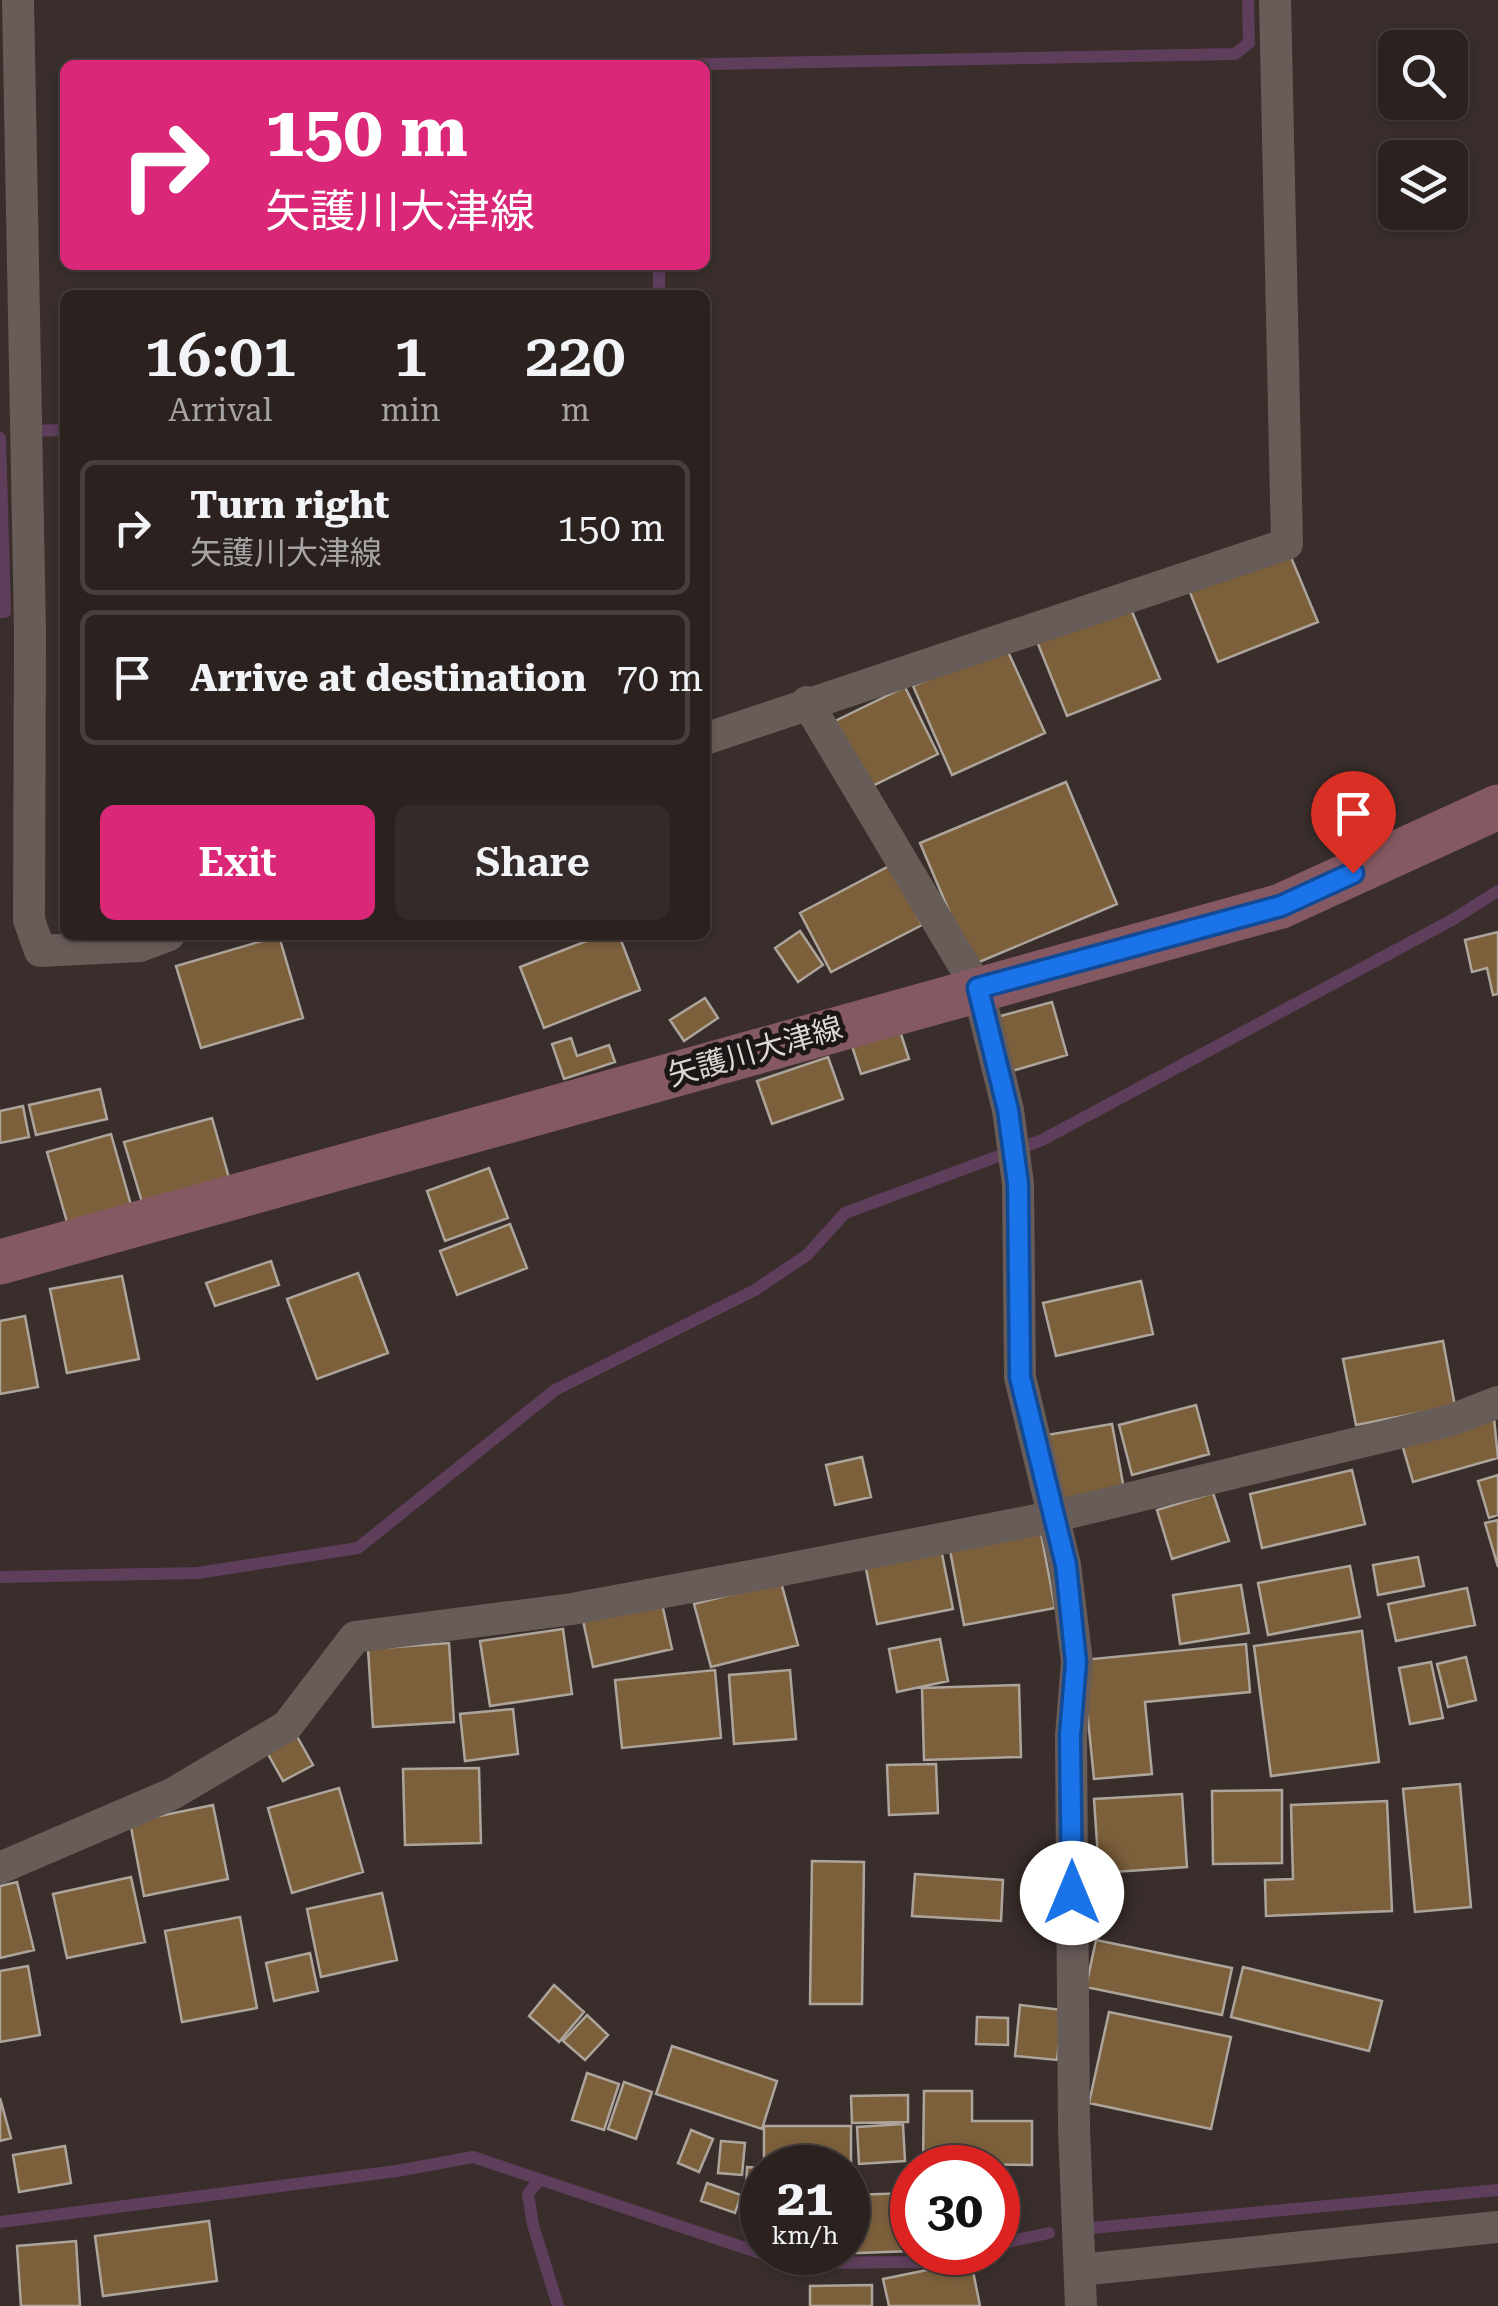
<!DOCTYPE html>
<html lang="en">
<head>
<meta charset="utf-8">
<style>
	body { margin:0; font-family:"Roboto Serif","Noto Sans JP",serif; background:#332a29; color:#f1f3f6; height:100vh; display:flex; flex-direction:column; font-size:38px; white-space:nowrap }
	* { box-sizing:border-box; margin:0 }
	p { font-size:32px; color:#a6a4a5 }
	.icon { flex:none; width:55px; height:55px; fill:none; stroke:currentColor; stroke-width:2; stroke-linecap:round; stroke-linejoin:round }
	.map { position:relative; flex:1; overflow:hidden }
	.panel { position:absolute; left:60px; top:290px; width:650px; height:650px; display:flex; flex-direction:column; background:#2b2220; border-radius:15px; box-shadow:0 2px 8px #0004,0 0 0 2px #473f3e }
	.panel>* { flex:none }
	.guide { position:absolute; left:60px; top:60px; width:650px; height:210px; border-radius:15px; box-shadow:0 2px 8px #0004,0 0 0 2px #473f3e; background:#db2777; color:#fff; overflow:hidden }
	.tools { position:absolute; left:1378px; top:30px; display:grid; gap:20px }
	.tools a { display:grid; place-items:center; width:90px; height:90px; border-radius:15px; background:#2b2220; box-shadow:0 2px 8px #0004,0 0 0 2px #473f3e; font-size:50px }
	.speed { position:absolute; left:740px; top:2145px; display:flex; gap:20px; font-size:50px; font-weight:700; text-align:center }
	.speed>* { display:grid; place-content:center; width:130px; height:130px; border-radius:50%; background:#2b2220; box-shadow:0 2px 8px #0004,0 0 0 2px #473f3e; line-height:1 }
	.speed small { font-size:25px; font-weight:400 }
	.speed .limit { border:15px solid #d22; background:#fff; color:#111 }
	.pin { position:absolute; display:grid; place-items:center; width:85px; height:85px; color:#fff; margin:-102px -42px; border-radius:50% 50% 50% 0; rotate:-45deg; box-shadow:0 0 10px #0007 }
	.pin .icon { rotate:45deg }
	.me { position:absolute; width:110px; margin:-55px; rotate:0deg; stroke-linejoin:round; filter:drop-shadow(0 0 8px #0008) }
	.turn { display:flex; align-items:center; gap:35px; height:210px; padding:0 40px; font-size:45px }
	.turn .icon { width:130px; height:130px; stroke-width:2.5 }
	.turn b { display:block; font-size:70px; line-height:85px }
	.eta { display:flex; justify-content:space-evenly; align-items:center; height:170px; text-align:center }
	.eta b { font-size:60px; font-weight:600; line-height:70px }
	.primary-button { display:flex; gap:20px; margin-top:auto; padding:20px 40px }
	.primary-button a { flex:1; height:115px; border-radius:15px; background:#db2777; color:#fff; font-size:40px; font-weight:600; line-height:115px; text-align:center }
	.primary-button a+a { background:#332a29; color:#f1f3f6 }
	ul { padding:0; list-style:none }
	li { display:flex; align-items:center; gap:30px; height:135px; margin:0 20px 15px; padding:0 20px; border:5px solid #473f3e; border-radius:15px }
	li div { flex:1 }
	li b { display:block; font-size:38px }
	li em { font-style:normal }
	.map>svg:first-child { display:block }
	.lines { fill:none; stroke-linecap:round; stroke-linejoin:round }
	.stream { stroke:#5e3e5b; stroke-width:12 }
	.building { fill:#7c603c; stroke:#ada59b; stroke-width:2.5 }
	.street { stroke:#685c59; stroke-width:32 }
	.secondary { stroke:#855962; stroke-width:45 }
	.route-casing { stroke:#114b97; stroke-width:25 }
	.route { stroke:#1a73e8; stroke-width:18 }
	.labels { text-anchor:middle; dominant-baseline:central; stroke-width:10; stroke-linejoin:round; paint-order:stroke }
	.street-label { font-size:30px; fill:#ded7d5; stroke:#1c1716 }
</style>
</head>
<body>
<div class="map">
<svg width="1498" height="2306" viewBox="0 0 1498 2306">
	<rect width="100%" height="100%" fill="#392e2b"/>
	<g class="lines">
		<!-- stream -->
		<path class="stream" d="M658 65 1235 54 1249 43 1248 0
			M659 265V295
			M28 431 65 430
			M0 438 5 612H0
			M0 1577 198 1573 358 1548 555 1390 755 1290 807 1255 845 1213 1042 1140 1452 920 1498 891
			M539 2180 528 2194 533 2225 558 2306
			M0 2222 397 2171 473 2157 790 2263 923 2262 960 2252
			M1081 2229 1498 2190
			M998 2244 1049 2233"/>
	</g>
	<!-- building -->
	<path class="building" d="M1288 550 1318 622 1218 662 1189 590Z
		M1128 602 1160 679 1067 716 1036 639Z
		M1005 645 1045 733 952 775 913 686Z
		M905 687 938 754 866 789 833 722Z
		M1066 782 1117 904 972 965 920 843Z
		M891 865 922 925 831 972 800 913Z
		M800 931 823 965 798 982 775 948Z
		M1498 932V994L1493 995 1487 968 1472 972 1465 940Z
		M602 935H619L640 990 544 1028 520 967Z
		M279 936 303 1018 201 1048 176 966Z
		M705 998 718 1018 684 1041 670 1020Z
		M1052 1002 1067 1055 1012 1071 997 1017Z
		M900 1031 909 1059 861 1074 852 1046Z
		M571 1038 577 1056 609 1045 615 1062 564 1079 552 1044Z
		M828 1057 843 1099 772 1124 757 1081Z
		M100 1089 107 1119 36 1135 29 1105Z
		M23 1106 29 1137 0 1143V1111Z
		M212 1118 229 1178 142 1202 124 1142Z
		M111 1134 131 1205 67 1222 47 1152Z
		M489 1168 508 1218 445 1241 427 1191Z
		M510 1224 527 1268 457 1295 440 1251Z
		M271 1261 279 1285 215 1306 206 1283Z
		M358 1273 388 1353 317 1379 287 1299Z
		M122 1276 139 1359 67 1373 50 1289Z
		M1141 1281 1153 1334 1056 1356 1043 1303Z
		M25 1316 38 1387 0 1394V1321Z
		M1443 1341 1455 1406 1356 1425 1343 1359Z
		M1196 1405 1209 1454 1132 1475 1119 1425Z
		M1494 1418 1498 1458 1413 1482 1402 1444Z
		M1112 1424 1124 1489 1059 1501 1047 1435Z
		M862 1457 871 1497 835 1505 826 1465Z
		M1352 1470 1365 1524 1262 1548 1250 1494Z
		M1498 1475V1515L1489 1518 1478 1481Z
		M1213 1493 1229 1541 1172 1559 1157 1510Z
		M1498 1520V1567L1485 1523Z
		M1040 1528 1055 1608 964 1625 949 1545Z
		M941 1549 953 1609 877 1624 865 1564Z
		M1418 1557 1424 1586 1378 1595 1373 1565Z
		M1350 1566 1360 1617 1268 1635 1258 1583Z
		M781 1582 798 1645 711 1667 694 1604Z
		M1241 1585 1249 1633 1180 1644 1173 1595Z
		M1467 1588 1475 1625 1396 1641 1388 1604Z
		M661 1599 672 1649 593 1667 582 1616Z
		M563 1629 572 1694 490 1706 480 1641Z
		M1362 1631 1379 1762 1271 1776 1254 1646Z
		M940 1639 948 1681 897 1692 889 1649Z
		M449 1643 454 1722 373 1727 368 1649Z
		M1246 1644 1250 1692 1145 1702 1152 1774 1094 1779 1082 1660Z
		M1466 1657 1476 1700 1448 1707 1437 1664Z
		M1431 1662 1443 1718 1410 1724 1399 1668Z
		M715 1670 721 1738 622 1748 615 1680Z
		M790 1670 796 1739 734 1744 729 1675Z
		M1019 1685 1021 1757 924 1760 922 1688Z
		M513 1709 518 1754 465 1761 460 1714Z
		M294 1731 313 1765 283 1781 264 1747Z
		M936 1764 938 1813 889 1815 887 1765Z
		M479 1768 481 1843 405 1845 403 1769Z
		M1460 1784 1471 1907 1415 1912 1403 1789Z
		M339 1788 363 1872 292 1893 268 1808Z
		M1282 1790V1863L1213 1864 1212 1791Z
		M1182 1794 1187 1867 1099 1873 1094 1799Z
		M1387 1801 1392 1911 1266 1916 1265 1880 1293 1879 1291 1805Z
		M213 1805 228 1879 144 1896 130 1822Z
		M812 1861 864 1862 862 2004H810Z
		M915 1874 1003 1880 1001 1921 912 1916Z
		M131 1877 145 1942 67 1958 53 1894Z
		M17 1882 34 1950 0 1958V1886Z
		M382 1893 397 1960 321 1977 307 1909Z
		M240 1917 257 2008 182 2022 165 1931Z
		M1096 1940 1232 1968 1222 2015 1086 1987Z
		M310 1953 318 1991 274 2001 266 1963Z
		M28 1966 40 2035 0 2042V1971Z
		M1243 1967 1382 2001 1369 2051 1231 2017Z
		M554 1985 584 2012 559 2042 529 2016Z
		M1020 2005 1063 2010 1057 2060 1015 2056Z
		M1109 2012 1231 2037 1211 2129 1089 2103Z
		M587 2015 608 2035 585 2060 563 2041Z
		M977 2017 1008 2018V2045L976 2044Z
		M672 2046 777 2081 762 2129 656 2094Z
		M587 2073 619 2084 604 2130 572 2120Z
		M624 2082 652 2092 636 2139 608 2129Z
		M924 2091H972V2121H1032V2165L923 2164Z
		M908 2095V2122L852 2123 851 2096Z
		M0 2098 11 2138 0 2141Z
		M903 2124 905 2161 859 2164 857 2127Z
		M764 2126H851V2162H764Z
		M691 2130 713 2139 699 2172 678 2163Z
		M721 2141 745 2143 742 2175 718 2173Z
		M65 2146 71 2183 19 2192 13 2155Z
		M747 2167 762 2168V2207H745Z
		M707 2183 741 2195 735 2213 701 2201Z
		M912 2193V2251L804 2255 848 2252V2195Z
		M209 2221 217 2281 103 2296 95 2236Z
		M76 2241 80 2306H21L17 2246Z
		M971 2261 980 2306H889L883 2279Z
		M872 2285V2306H810V2286Z"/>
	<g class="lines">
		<!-- street -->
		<path class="street" d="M18 0 30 632 29 920 40 951 140 946 169 935
			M807 702 978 989 1008 1110 1018 1184 1020 1377 1065 1565 1077 1662 1071 1736 1074 2128 1081 2306
			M705 739 1287 544 1275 0
			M0 1868 172 1794 287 1726 355 1637 572 1609 767 1573 1052 1517 1452 1420 1498 1402
			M1080 2270 1498 2227"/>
		<!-- secondary -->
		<path class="secondary" d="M0 1262 1281 906 1498 807"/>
	</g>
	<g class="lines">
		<defs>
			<path id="route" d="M1072 1893 1070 1736 1076 1662 1066 1565 1020 1377 1018 1184 1008 1110 978 988 1281 906 1353 873"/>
		</defs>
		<!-- route casing -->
		<use href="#route" class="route-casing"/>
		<!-- route -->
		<use href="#route" class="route"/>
	</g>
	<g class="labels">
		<!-- street labels -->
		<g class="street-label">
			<text transform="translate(755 1051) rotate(-16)">矢護川大津線</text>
		</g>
	</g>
</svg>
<div class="tools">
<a><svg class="icon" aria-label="search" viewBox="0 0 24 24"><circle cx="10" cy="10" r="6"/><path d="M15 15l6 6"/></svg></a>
<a><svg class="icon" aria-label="layers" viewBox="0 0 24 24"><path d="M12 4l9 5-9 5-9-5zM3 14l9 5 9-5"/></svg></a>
</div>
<div class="speed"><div>21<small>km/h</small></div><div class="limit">30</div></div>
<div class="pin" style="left:1353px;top:873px;background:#d93025"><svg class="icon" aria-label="arrive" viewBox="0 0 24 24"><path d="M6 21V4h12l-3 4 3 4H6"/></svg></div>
<svg class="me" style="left:1072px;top:1893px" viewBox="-20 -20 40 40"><circle r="19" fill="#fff"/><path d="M0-13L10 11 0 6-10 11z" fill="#1a73e8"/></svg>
<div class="guide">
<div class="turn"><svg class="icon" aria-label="right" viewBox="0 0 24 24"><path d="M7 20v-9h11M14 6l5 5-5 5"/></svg><div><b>150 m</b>矢護川大津線</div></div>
</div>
<section class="panel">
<div class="eta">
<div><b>16:01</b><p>Arrival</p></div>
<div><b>1</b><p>min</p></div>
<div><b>220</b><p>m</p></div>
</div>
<ul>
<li><svg class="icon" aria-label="right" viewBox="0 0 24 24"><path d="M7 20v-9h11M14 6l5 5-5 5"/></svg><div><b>Turn right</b><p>矢護川大津線</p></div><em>150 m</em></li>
<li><svg class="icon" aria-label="arrive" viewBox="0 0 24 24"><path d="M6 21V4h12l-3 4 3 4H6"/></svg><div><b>Arrive at destination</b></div><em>70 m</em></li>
</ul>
<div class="primary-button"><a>Exit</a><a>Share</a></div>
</section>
</div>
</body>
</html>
